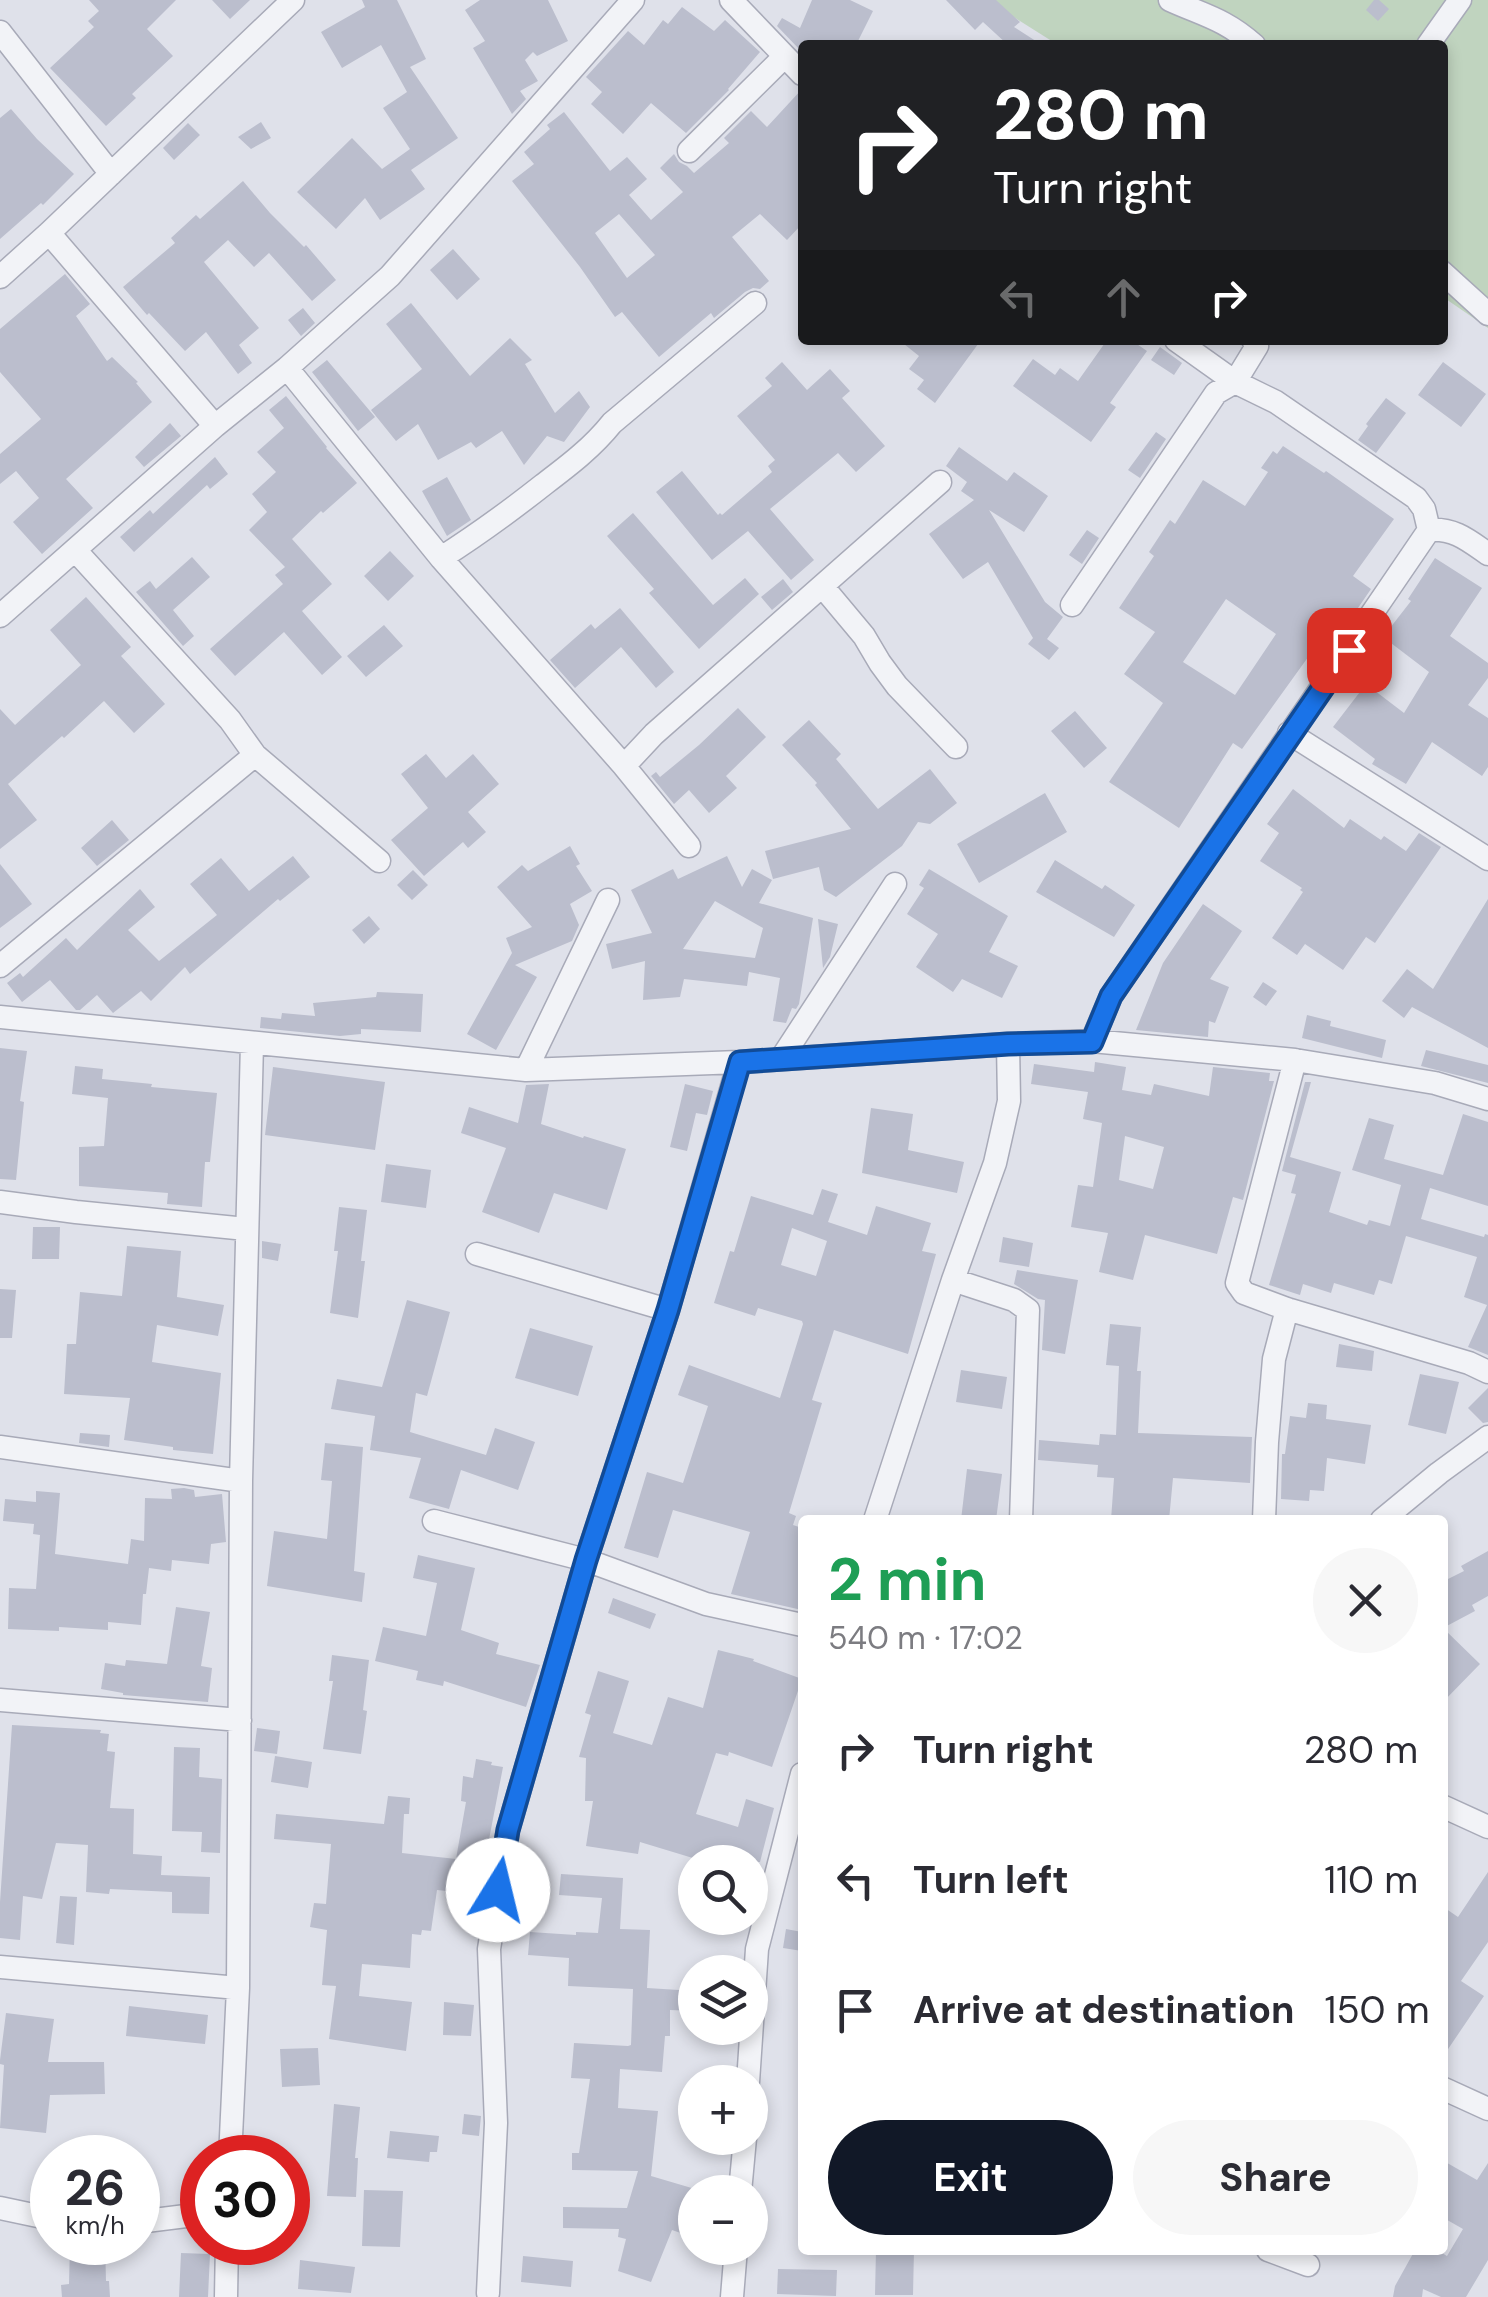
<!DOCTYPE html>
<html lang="en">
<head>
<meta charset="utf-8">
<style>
	body { margin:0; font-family:"DM Sans",sans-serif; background:#f7f7f7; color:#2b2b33; height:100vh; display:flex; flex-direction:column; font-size:38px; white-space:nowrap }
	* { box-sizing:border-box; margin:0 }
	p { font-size:32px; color:#7c7c81 }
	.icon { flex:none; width:55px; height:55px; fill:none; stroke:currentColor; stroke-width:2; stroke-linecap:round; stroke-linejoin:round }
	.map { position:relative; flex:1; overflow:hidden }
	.side { position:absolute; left:798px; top:1515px; width:650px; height:740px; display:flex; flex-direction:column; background:#fff; border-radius:10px; box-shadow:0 5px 15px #0003 }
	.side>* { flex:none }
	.hud { position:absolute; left:798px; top:40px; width:650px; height:305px; border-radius:10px; box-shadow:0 5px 15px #0003; background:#202124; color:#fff; overflow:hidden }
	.fabs { position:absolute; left:678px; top:1845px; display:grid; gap:20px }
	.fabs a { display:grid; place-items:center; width:90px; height:90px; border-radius:50%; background:#fff; box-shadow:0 5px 15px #0003; font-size:50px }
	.speed { position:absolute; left:30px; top:2135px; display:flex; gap:20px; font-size:50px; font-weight:700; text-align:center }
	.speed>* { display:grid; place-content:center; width:130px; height:130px; border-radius:50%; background:#fff; box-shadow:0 5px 15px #0003; line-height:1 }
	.speed small { font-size:25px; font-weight:400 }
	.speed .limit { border:15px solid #d22; background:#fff; color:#111 }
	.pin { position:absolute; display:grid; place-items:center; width:85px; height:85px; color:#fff; margin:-42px; border-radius:20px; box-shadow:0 5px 15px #0006 }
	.me { position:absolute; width:110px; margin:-55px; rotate:9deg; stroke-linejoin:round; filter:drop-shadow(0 0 8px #0008) }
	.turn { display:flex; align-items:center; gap:35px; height:210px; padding:0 30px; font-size:45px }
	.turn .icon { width:130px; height:130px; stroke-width:2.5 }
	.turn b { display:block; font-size:70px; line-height:85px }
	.lanes { display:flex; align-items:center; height:95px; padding:0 30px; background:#0003; justify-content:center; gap:50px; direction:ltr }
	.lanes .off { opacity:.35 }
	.round { display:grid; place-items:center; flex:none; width:105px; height:105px; border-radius:52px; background:#f7f7f7 }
	.summary { display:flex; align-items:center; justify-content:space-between; height:170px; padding:0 30px }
	h1 { font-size:60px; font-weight:700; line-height:75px; color:#1e9e55 }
	.button { display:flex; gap:20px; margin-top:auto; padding:20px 30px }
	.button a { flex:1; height:115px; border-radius:60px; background:#111827; color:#fff; font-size:40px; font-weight:700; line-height:115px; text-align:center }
	.button a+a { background:#f7f7f7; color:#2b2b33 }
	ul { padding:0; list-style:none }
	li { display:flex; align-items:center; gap:30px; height:130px; padding:0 30px }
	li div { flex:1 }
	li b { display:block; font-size:38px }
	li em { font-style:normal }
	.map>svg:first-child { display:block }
	.green { fill:#c0d4bf }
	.building { fill:#bbbecd; fill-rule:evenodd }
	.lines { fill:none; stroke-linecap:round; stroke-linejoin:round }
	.minor-casing { stroke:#a8aab8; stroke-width:25 }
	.minor { stroke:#f2f3f7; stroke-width:22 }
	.route-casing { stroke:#114b97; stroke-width:25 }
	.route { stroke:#1a73e8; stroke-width:18 }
</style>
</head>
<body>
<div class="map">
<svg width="1488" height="2297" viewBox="0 0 1488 2297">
	<rect width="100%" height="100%" fill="#dfe1ea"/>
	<!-- green -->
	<path class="green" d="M987 0H1488V328L1443 297 1442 45H1058Z"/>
	<!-- building -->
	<path class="building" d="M89 0H176L147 29 173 56 132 94 136 98 106 126 50 68 94 27 88 21 99 11Z
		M212 0H250L230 19Z
		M362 0H397L426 59 410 67 458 138 411 170 425 189 380 220 365 198 336 229 297 192 352 138 382 169 410 149 383 108 407 92 381 45 342 68 321 32 365 7Z
		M480 0H548L568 41 537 56 533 52 525 60 538 81 520 91 526 99 512 114 473 48 485 41 465 10Z
		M812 0H850L873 11 856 45H801L799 49 777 26 782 18 800 28Z
		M946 0H996L1020 22 1014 27 1042 45H1008L983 22 975 30Z
		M1374 0H1379L1389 9 1378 21 1366 10Z
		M682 7 714 31 725 20 760 52 728 89 729 90 686 133 651 103 623 134 591 104 602 92 586 77 628 31 644 45 663 20 668 24Z
		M802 89V224L787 240 760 214 732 237 769 281 760 289 753 288 745 292 714 318 711 313 659 357 622 312 615 317 580 267 512 181 534 164 524 152 550 129 547 125 564 112 610 171 627 157 647 179 629 195 651 220 683 192 660 168 674 154 679 162 687 166 694 173 729 143 724 138 751 111 767 127ZM619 214 655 255 627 278 595 233Z
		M11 109 37 139 74 174 43 205 41 203 0 239V118Z
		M261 122 271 138 251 149 238 137Z
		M188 123 200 135 174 160 163 148Z
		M243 181 270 213 304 247 306 245 336 280 312 301 269 253 254 267 228 240 204 262 259 328 239 345 252 363 238 374 206 332 185 351 149 313 147 315 123 287 175 243 171 238 196 215 200 219Z
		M453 249 480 279 457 300 430 270Z
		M65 274 90 304 76 316 107 361 112 357 138 382 136 383 152 402 66 479 93 508 42 554 13 522 39 498 16 471 0 484V454L41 419 0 372V329Z
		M411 303 470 376 510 338 532 360 525 364 555 413 579 391 590 407 564 442 547 436 524 465 502 431 476 448 471 442 438 460 418 424 396 441 371 410 422 369 386 324Z
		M303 308 315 323 301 336 288 320Z
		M899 340H981L935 403 917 389 924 380 909 369 919 356Z
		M1107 340H1131L1147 351 1110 403 1116 407 1091 442 1013 386 1033 359 1055 375 1060 368 1078 381Z
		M1160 347 1182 363 1174 375 1151 360Z
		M327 360 375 417 358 431 312 372Z
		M782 362 807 390 830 369 850 391 842 398 885 446 856 472 838 453 770 509 814 560 791 580 748 531 712 560 656 492 682 471 718 515 720 513 722 515 772 472 768 466 775 460 737 416 772 386 765 378Z
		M1443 362 1486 394 1461 427 1418 395Z
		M286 396 327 447 326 448 357 483 323 513 321 511 292 539 332 584 302 611 342 657 322 675 284 632 235 676 210 649 283 584 275 575 285 567 249 530 267 512 252 494 276 472 257 452 284 428 269 410Z
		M1386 398 1406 413 1376 453 1358 440 1368 426 1366 424Z
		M170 423 181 436 144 467 135 457Z
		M1156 432 1166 439 1140 478 1128 470Z
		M1283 446 1324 473 1326 471 1394 519 1353 576 1371 589 1347 624 1337 617 1242 749 1233 743 1179 828 1109 782 1163 703 1124 674 1155 632 1119 608 1154 556 1149 552 1170 520 1175 524 1203 480 1245 506 1268 472 1261 468 1273 451 1277 454ZM1226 599 1276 634 1235 695 1183 662Z
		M959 447 1007 481 1014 472 1048 496 1024 532 989 510 1045 602 1063 617 1047 639 1059 648 1049 660 1028 644 1033 638 988 562 963 579 929 534 974 500 961 491 967 482 946 466Z
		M215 457 228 474 210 489 207 485 134 552 120 537 150 510 153 514Z
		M447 477 471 520 447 536 422 491Z
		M633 513 713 605 745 578 759 594 699 649 649 593 654 589 607 536Z
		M1087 530 1099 538 1082 564 1069 555Z
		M390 551 414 576 388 601 364 576Z
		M192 557 210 577 173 610 194 636 183 646 136 592 150 581 156 589Z
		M1435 558 1482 588 1450 636 1488 663V678L1468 705 1488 718V767L1482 776 1432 742 1406 784 1372 764 1375 759 1333 727 1366 684 1404 713 1429 672 1383 637 1411 601 1408 599Z
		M783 579 793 592 772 610 761 597Z
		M86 597 131 647 121 656 165 704 134 733 104 701 64 738 62 736 8 784 37 820 0 849V709L15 725 81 665 50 630Z
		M620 608 674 672 656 688 621 647 575 688 550 660 591 624 595 629Z
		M384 625 403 646 366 677 347 656Z
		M738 708 766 737 726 776 737 788 709 813 689 790 674 804 651 776 656 772 660 777 699 745Z
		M1075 711 1107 748 1084 768 1051 731Z
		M809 720 841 754 836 759 878 809 930 769 957 803 930 824 918 822 902 846 836 897 824 890 819 867 773 879 765 851 851 829 815 785 817 783 782 745Z
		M426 754 446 778 473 754 499 784 468 812 486 832 468 848 463 842 424 876 391 840 428 808 401 774Z
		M1293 789 1344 828 1350 819 1381 840 1384 836 1406 851 1419 833 1441 847 1375 943 1366 937 1343 970 1305 944 1297 955 1272 938 1303 892 1300 890 1302 888 1260 861 1279 833 1267 824Z
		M1045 793 1067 832 979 883 957 844Z
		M112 820 129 840 97 866 81 848Z
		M570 846 580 864 576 866 592 891 570 904 579 925 572 941 515 965 537 977 496 1050 467 1034 512 953 506 938 532 927 497 887 522 865 528 871Z
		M293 856 310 877 280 901 278 899 190 974 185 967 151 1001 141 991 113 1013 97 995 80 1010H76L50 980 22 1002 7 983 20 973 23 977 66 938 77 950 140 889 155 907 128 930 159 961 217 915 190 884 221 858 249 891Z
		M727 856 742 887 752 869 772 880 759 903 813 918 799 1004 796 1009 792 1008 786 1023 773 1021 780 978 749 972 747 986 684 979 680 997 643 1000 645 961 612 969 606 944 652 933 631 890 673 869 678 879ZM715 901 763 928 755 958 683 949Z
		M1055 860 1102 889 1105 885 1135 905 1114 937 1036 892Z
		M0 864 32 904 0 928Z
		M929 869 1008 916 989 952 1018 966 1002 998 962 979 953 992 916 967 938 934 907 914 924 888 919 885Z
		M413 870 428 885 412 900 397 885Z
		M1488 899V1048L1412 1007 1404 1018 1382 1001 1407 969 1433 989Z
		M1203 904 1242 931 1210 979 1229 987 1215 1023 1209 1021 1208 1037 1136 1030 1163 963Z
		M369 916 380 929 364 944 352 930Z
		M818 919 838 924 830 957 823 968Z
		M1263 982 1277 991 1266 1006 1253 997Z
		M377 992 423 994 421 1032 361 1029V1034L340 1036 260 1028 261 1017 281 1019 282 1013 315 1016 313 1003 376 997Z
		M1307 1015 1331 1021 1330 1026 1386 1040 1382 1058 1302 1038Z
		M0 1048 27 1051 20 1101 24 1102 16 1180 0 1179Z
		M1426 1050 1488 1065V1083L1421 1066Z
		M1095 1062 1126 1067 1122 1090 1151 1095 1154 1084 1209 1096 1213 1067 1270 1073 1269 1081H1274L1243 1200 1233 1197 1217 1254 1145 1235 1133 1280 1099 1272 1108 1233 1071 1227 1078 1185 1093 1187 1102 1123 1083 1119 1088 1092 1031 1084 1034 1064 1094 1072ZM1125 1136 1164 1147 1153 1189 1119 1180Z
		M75 1066 103 1069 102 1079 152 1084 151 1087 217 1093 210 1162H205L202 1207 167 1204 168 1193 79 1186V1147L104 1146 108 1098 72 1094Z
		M273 1067 385 1082 375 1150 265 1135Z
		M1305 1082H1311L1290 1157 1341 1172 1329 1212 1367 1225 1369 1220 1390 1226 1401 1185 1352 1170 1369 1118 1394 1125 1384 1159 1443 1175 1463 1114 1488 1122V1206L1430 1188 1421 1219 1484 1237 1485 1234 1488 1235V1355L1468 1347 1487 1305 1464 1297 1477 1257 1406 1236 1392 1284 1379 1280 1374 1295 1334 1283 1331 1293 1303 1284 1300 1295 1269 1285 1296 1194 1291 1193 1296 1175 1282 1171Z
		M549 1084 541 1124 583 1138 584 1136 626 1149 607 1210 554 1193 539 1233 482 1212 506 1148 461 1133 469 1107 518 1123 526 1085Z
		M685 1084 713 1091 707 1115 696 1113 687 1151 670 1147Z
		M871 1108 913 1114 908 1150 964 1162 957 1193 862 1173Z
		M386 1164 431 1170 426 1208 381 1202Z
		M822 1189 838 1194 828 1222 867 1235 876 1206 931 1223 922 1251 936 1254 908 1354 834 1330 812 1400 822 1403 789 1513 796 1516 793 1525 802 1528V1610L731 1594 750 1532 673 1510 658 1558 624 1548 647 1472 683 1483 708 1406 678 1395 689 1365 780 1398 803 1324 802 1321 758 1308 755 1316 714 1303 730 1251 734 1252 751 1196 813 1215ZM792 1228 827 1241 816 1276 781 1265Z
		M339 1207 367 1210 361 1261H365L358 1318 330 1313 338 1251H334Z
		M33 1227H60L59 1259H32Z
		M1003 1237 1033 1243 1029 1267 999 1262Z
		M262 1241 281 1244 278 1261 262 1258Z
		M127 1246 181 1251 177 1297 224 1305 218 1336 157 1325 152 1362 221 1373 213 1454 173 1450V1447L124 1440 130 1398 64 1394 67 1344H76L80 1292 122 1296Z
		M1017 1270 1078 1280 1065 1354 1042 1350 1045 1300 1038 1299 1014 1284Z
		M0 1289 16 1290 12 1338H0Z
		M407 1300 450 1312 427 1396 416 1393 410 1432 486 1455 495 1428 535 1442 518 1490 461 1470 449 1509 409 1498 421 1458 370 1450 375 1416 331 1409 337 1379 382 1387Z
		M1110 1324 1141 1327 1137 1371H1141L1138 1433 1252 1437 1250 1483 1173 1478 1169 1520H1111L1114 1478 1097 1477 1098 1465 1038 1460 1039 1440 1099 1445 1100 1434 1116 1435 1119 1366 1106 1365Z
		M530 1328 593 1346 578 1396 515 1378Z
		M1339 1344 1374 1351 1372 1371 1336 1367Z
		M961 1370 1007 1377 1002 1409 956 1402Z
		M1420 1374 1459 1382 1446 1434 1408 1425Z
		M1488 1388V1422L1483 1423 1468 1408Z
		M1308 1403 1327 1405 1326 1419 1371 1425 1365 1464 1327 1458 1324 1491 1310 1490 1309 1501 1281 1499 1282 1454H1285L1290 1416 1306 1418Z
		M80 1433 110 1435 109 1447 79 1443Z
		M325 1443 363 1447 354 1571 365 1573 362 1602 267 1586 274 1531 327 1539 332 1481 321 1480Z
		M967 1469 1002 1474 996 1520H961Z
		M184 1488 194 1490 195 1497 222 1494 226 1542 211 1544 209 1564 172 1560 171 1571 149 1568 146 1594H143L141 1625 108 1622V1630L59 1627V1631L8 1629 9 1588 36 1589 40 1535 33 1534 34 1524 3 1521 5 1499 36 1502V1491L60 1493 55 1554 128 1564 131 1539 144 1541 145 1498 172 1499 171 1489Z
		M1488 1551V1596L1472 1605 1475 1611 1443 1628 1480 1664 1442 1703V1582L1464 1571 1461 1566Z
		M418 1555 475 1568 461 1630 499 1643 496 1654 540 1665 526 1707 444 1681 443 1686 416 1680 418 1671 375 1661 383 1627 426 1636 437 1583 413 1578Z
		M613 1598 656 1614 650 1629 608 1613Z
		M176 1607 210 1612 201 1666 212 1668 208 1702 123 1695V1693L101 1689 105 1663 125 1666 126 1660 167 1664Z
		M718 1650 754 1659 753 1661 802 1679 772 1767 729 1752 728 1756 716 1753 696 1814 738 1827 746 1799 774 1808 760 1862H706L640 1842 638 1854 586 1846 593 1801H585L586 1758 579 1757 591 1715 585 1713 598 1671 629 1681 613 1733 652 1745 668 1697 703 1708Z
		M332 1655 369 1660 363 1710 367 1711 361 1754 323 1749 333 1681H329Z
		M12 1725 101 1730 100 1733 109 1734 107 1751 115 1752 110 1808 134 1809 133 1854 162 1856 161 1875 210 1877 209 1914 172 1913V1892L110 1889 109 1894 86 1892 88 1845 56 1843 42 1899 23 1896 20 1940 0 1938V1902Z
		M257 1728 280 1731 277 1754 254 1751Z
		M174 1747 200 1748 199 1777 222 1779 220 1853 201 1852 202 1832 172 1831Z
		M275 1756 312 1762 308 1788 271 1782Z
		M476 1759 492 1762 491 1765 503 1767 486 1855 478 1854 475 1890 466 1889V1893L437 1890 431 1931 422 1930 421 1935 412 1934 410 1968 362 1964 359 1996 412 2002 406 2051 329 2039 336 1986 322 1985 327 1930 310 1927 314 1903 326 1904 331 1844 274 1839 276 1814 384 1824 388 1796 410 1798 409 1814H404L402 1853 456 1859 466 1802 461 1801 463 1776 473 1778Z
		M1488 1872V1942L1461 1981 1484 1996 1442 2058V1906L1458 1917Z
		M561 1874 623 1878 620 1929 650 1930 647 1988 695 1991V2011L670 2010V2036H665L662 2072 620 2069 618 2108 658 2111 651 2176 695 2189V2238L672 2230 651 2282 618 2271 626 2239 618 2237 619 2229 563 2228V2207L627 2208 638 2171 572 2170V2153H579L590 2079 571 2078 574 2043 628 2046 631 2045 633 1989 568 1986 569 1958 528 1955 530 1932 576 1935V1932L598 1933 602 1898 559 1895Z
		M60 1896 77 1897 74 1945 56 1943Z
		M786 1929 802 1932V1951L783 1948Z
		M444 2002 474 2005 471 2036 443 2035Z
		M129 2006 208 2015 205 2044 126 2036Z
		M6 2013 54 2019 48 2062H104L105 2094 50 2095 46 2133 0 2128 4 2065 0 2064V2060Z
		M318 2048 320 2085 282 2087 280 2049Z
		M334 2104 360 2107 355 2158H358L356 2197 327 2196Z
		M464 2114 481 2116 479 2136 462 2134Z
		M390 2131 439 2136 437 2152H430L429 2162 387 2158Z
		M1442 2160 1477 2180 1488 2163V2260L1466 2297H1441L1423 2289 1422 2297H1393L1395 2286 1415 2250H1437L1447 2256 1463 2229 1442 2217Z
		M364 2190 403 2191 400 2247 362 2246Z
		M89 2242H105L106 2281H109L110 2297H62L61 2285 69 2284 70 2244Z
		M876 2250H914L913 2295H875Z
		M181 2253 210 2254 208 2297H179Z
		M523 2256 573 2261 571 2287 521 2282Z
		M300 2260 355 2267 351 2293 298 2289Z
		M778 2269 837 2270 836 2296 777 2294Z"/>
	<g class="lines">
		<defs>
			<path id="minor" d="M731 0 802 74
				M1170 0C1203 15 1225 19 1254 45
				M0 32 111 174
				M1428 45 1460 0
				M689 151 784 57
				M49 233 215 426
				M1442 272 1488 314
				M0 277 49 233 293 0
				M287 368 441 558 624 766 689 846
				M1429 530C1454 528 1468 540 1488 554
				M75 550 230 720 255 755 379 861
				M441 558C477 535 510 511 543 485 568 466 592 448 612 423L755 303
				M823 587 864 636 880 663 897 686 956 747
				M1072 605 1216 393 1235 382 1257 346 1253 340
				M0 616 215 426 287 368 390 276 633 0
				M1289 733 1488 859
				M624 766 654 734 940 482
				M0 966 255 755
				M0 1017 526 1070 739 1062 1008 1044 1092 1041 1295 1060 1435 1083 1488 1099
				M1092 1041 1111 996 1429 530 1424 509 1416 498 1276 402 1235 382 1176 340
				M781 1059 895 884
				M1295 1060 1237 1283 1244 1293 1287 1309 1469 1363 1488 1372
				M526 1070 608 900
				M0 1202 76 1212 246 1229
				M477 1254 668 1310
				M953 1280 1014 1300 1028 1310 1021 1520
				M0 1447 241 1481
				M875 1520 953 1280 995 1163 1009 1101 1008 1044
				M1264 1520 1267 1442 1274 1359 1287 1309
				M1382 1520 1439 1473 1488 1437
				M434 1521 586 1560 706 1604 802 1625
				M0 1700 240 1720
				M1442 1806 1488 1827
				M0 1967 238 1988
				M748 2082 757 1949 802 1774
				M1442 2088 1488 2109
				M230 2158 238 1988 241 1481 252 1043
				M740 2192 745 2138
				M0 2208 52 2219
				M138 2222 202 2214
				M1268 2250 1308 2265
				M488 2293 496 2123 489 1949 508 1830 586 1560 668 1310 739 1062
				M226 2297 227 2242
				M732 2297 736 2248"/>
		</defs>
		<!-- minor casing -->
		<use href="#minor" class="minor-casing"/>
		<!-- minor -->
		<use href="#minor" class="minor"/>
	</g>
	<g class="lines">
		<defs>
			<path id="route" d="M498 1890 508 1830 586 1560 668 1310 740 1062 1008 1044 1092 1042 1111 996 1349 650"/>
		</defs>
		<!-- route casing -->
		<use href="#route" class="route-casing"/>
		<!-- route -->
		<use href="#route" class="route"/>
	</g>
</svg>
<div class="fabs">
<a><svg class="icon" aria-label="search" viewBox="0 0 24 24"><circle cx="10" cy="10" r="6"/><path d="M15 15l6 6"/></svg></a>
<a><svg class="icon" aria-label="layers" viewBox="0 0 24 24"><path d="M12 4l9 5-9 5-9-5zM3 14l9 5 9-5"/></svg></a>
<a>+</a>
<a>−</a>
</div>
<div class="speed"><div>26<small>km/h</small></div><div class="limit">30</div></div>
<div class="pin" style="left:1349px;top:650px;background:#d93025"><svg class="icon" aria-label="arrive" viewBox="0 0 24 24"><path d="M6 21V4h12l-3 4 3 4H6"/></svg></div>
<svg class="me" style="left:498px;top:1890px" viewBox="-20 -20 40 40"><circle r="19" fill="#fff"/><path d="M0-13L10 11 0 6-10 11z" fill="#1a73e8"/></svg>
<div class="hud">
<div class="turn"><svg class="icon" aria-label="right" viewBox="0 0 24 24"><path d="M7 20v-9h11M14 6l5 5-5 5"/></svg><div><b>280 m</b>Turn right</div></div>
<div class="lanes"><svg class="icon off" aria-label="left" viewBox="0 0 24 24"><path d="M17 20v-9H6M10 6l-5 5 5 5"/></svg><svg class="icon off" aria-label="ahead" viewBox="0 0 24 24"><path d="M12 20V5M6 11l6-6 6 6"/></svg><svg class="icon" aria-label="right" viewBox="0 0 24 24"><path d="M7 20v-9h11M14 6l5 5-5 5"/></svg></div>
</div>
<section class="side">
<div class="summary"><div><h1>2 min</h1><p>540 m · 17:02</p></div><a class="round"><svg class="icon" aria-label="close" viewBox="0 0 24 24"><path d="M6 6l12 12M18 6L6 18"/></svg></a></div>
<ul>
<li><svg class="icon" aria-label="right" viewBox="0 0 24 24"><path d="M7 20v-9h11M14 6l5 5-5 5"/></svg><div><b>Turn right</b></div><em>280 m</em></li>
<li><svg class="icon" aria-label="left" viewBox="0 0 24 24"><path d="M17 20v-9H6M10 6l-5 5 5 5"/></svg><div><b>Turn left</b></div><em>110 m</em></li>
<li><svg class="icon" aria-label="arrive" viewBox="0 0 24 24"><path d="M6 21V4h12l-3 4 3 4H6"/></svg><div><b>Arrive at destination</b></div><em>150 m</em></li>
</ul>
<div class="button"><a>Exit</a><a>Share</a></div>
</section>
</div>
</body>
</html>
